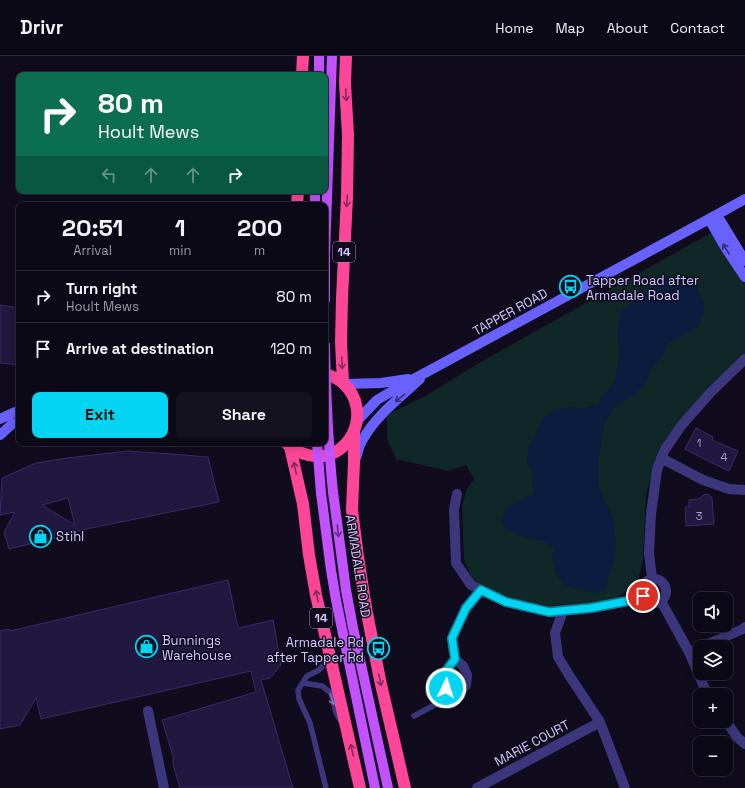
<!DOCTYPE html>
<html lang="en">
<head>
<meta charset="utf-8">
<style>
	body { margin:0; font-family:"Space Grotesk",sans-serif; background:#15121f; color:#f1f3f6; height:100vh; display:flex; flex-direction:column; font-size:15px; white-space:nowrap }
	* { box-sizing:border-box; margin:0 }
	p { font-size:13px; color:#9a9aa1 }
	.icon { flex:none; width:22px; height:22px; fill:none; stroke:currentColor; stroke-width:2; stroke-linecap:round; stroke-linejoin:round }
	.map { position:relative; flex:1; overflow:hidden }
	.side { position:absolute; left:16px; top:146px; width:312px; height:244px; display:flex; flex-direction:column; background:#0c0916; border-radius:8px; box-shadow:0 2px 10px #0003,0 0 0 1px #2c2a35 }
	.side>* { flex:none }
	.guide { position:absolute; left:16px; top:16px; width:312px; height:122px; border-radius:8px; box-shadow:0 2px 10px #0003,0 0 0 1px #2c2a35; background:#0b6e4f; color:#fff; overflow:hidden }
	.controls { position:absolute; left:693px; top:536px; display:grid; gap:8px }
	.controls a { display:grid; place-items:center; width:40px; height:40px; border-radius:8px; background:#0c0916; box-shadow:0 2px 10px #0003,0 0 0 1px #2c2a35; font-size:20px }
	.pin { position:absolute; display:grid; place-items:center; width:34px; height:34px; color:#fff; margin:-17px; border:2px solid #fff; border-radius:50%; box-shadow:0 1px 4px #0007 }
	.me { position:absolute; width:44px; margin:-22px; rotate:4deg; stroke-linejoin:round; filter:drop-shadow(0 0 3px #0008) }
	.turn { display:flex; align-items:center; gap:14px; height:84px; padding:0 16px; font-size:18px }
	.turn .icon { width:52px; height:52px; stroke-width:2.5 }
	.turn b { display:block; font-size:28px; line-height:34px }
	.lanes { display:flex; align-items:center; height:38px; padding:0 16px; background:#0003; justify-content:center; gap:20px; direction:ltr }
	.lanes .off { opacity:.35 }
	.eta { display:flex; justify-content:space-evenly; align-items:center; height:68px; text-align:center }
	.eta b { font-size:24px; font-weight:600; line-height:28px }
	.primary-button { display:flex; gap:8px; margin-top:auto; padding:8px 16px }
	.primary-button a { flex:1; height:46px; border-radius:8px; background:#02d4f1; color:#111; font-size:16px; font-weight:600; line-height:46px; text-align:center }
	.primary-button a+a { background:#15121f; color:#f1f3f6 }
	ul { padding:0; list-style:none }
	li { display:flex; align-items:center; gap:12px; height:52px; padding:0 16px; border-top:1px solid #2c2a35 }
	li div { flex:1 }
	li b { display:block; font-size:15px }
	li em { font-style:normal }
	header { display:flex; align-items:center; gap:24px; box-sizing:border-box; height:56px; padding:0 20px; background:#0c0916; border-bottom:1px solid #2c2a35 }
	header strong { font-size:19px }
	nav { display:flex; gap:22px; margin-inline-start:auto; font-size:14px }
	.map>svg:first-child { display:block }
	.green { fill:#0f2827 }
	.water { fill:#0b1d3e }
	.building { fill:#21183f; stroke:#392b6a; fill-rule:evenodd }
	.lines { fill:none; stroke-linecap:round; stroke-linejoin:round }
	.lane { stroke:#3c377d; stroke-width:5.5 }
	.street { stroke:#3c377d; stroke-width:10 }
	.secondary { stroke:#6961fd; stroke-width:10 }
	.primary { stroke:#c152fd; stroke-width:10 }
	.highway { stroke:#fd4699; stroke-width:12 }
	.primary-bridge { stroke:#c152fd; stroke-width:10 }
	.oneway { stroke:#86295c }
	.oneway2 { stroke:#342e77 }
	.oneway3 { stroke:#602c82 }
	.oneway4 { stroke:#7f79b7 }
	.route-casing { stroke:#018a9d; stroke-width:10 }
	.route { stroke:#02d4f1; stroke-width:7 }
	.labels { text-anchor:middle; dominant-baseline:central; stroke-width:3; stroke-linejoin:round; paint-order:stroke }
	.number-label { font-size:11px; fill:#a59dce }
	.shield { fill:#100c1e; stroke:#9790bb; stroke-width:1 }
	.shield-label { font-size:12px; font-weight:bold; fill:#d1c9fe }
	.poi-label { font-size:13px; fill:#d1c9fe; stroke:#100c1e; text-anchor:start }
	.street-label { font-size:13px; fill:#d1c9fe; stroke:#100c1e }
</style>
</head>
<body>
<header>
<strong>Drivr</strong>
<nav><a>Home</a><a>Map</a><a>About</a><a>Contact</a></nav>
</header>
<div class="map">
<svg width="745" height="732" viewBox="0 0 745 732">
	<rect width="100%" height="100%" fill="#100c1e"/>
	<!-- green -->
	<path class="green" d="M716 174 745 221V298L659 393 646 439 643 504 637 528 616 542 565 553 528 548 489 535 472 523 464 503 462 450 467 433 474 423 466 409 448 415 396 403 387 383V359L427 339 479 307Z"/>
	<!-- water -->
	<path class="water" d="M680 217 696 230 705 249 699 270 669 287 662 301 651 314 645 328 631 341 613 353 604 369 598 407 599 428 603 442 612 459 616 482 615 499 605 534 594 537 565 530 556 518 552 501 554 492 543 485 525 481 506 474 501 465 505 454 513 447 533 438 532 416 527 406 529 392 544 361 553 355 569 351 582 352 597 348 614 326 620 297 617 279 621 255 662 223Z"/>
	<!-- building -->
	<path class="building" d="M0 249 19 252V309L0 307Z
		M696 372 713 381 712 384 738 395 729 415 710 406 685 393Z
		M128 395 172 398 208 401 219 446 67 477V479L9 493 4 476 15 456 0 459 2 422 36 407 67 402ZM68 442 75 469 42 449Z
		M708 438 712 442 714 468 686 470 685 451H689V444L699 443 703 439Z
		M228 524 238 572 273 564 281 609 270 622 261 624 293 732H180L173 708V700L162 664 256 636 251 615 41 663 36 642 20 669 0 673V575L9 573 10 575Z"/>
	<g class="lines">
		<!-- lane -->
		<path class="lane" d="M303 627 322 630 331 637 336 657 340 664
			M414 660 449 641 452 636
			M326 732 310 667 299 643 298 634 307 620 319 614 329 603"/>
		<!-- street -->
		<path class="street" d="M661 402 703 424 729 433 745 434
			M457 438 454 453 456 507 471 529 506 546 549 556 591 552 633 544 643 540
			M652 522 649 497 651 458 657 414 664 395 681 370 711 336 745 303
			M642 535a12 12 0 1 1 24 0a12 12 0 1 1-24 0Z
			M661 545 689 596 705 633 709 639
			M563 555 555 577 558 601 569 619 600 666 625 732
			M701 591 743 573 745 571
			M455 603 446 615 443 622 446 632 452 636H460L466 629 467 619 463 610 455 603 452 582 466 552 481 534
			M148 655 164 732
			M726 665 737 681 745 688
			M477 732 600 666"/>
		<!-- secondary -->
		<path class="secondary" d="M717 159 745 205
			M709 163 725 191 745 221
			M345 328 381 327 408 323
			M0 363 15 356 19 355
			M358 364 377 344 399 331 709 163 745 143
			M0 379 12 368 19 366
			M356 402C358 396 359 390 362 385 376 359 399 343 420 323"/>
		<!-- primary -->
		<path class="primary" d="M319 19V0
			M315 149V135
			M325 244V198L332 0
			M333 436 346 534 353 572 388 732
			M321 437 331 514 336 544 375 732"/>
		<!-- highway -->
		<path class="highway" d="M302 19 303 0
			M297 149 298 135
			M343 327 341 286 342 242 347 141 348 79 345 27 346 0
			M354 376V406L352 454 358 501 366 552 380 624 405 732
			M287 388C293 394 300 397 308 399 349 409 374 356 344 328 339 323 332 320 325 318
			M290 391 303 448 309 499 316 539 360 732"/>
		<!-- primary-bridge -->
		<path class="primary-bridge" d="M325 289C326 338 328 387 333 436
			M317 387 321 437"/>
	</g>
	<!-- one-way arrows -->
	<defs><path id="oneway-shaft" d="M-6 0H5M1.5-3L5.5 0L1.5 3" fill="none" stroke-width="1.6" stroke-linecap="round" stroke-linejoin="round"/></defs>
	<g class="oneway">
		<use href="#oneway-shaft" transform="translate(346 39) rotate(87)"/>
		<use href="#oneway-shaft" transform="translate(347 145) rotate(93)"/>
		<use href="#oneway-shaft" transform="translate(342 307) rotate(87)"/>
		<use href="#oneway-shaft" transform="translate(295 412) rotate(-102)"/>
		<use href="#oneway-shaft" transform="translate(317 540) rotate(-101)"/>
		<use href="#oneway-shaft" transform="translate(380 624) rotate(78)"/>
		<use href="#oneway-shaft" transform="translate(352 694) rotate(-103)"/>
	</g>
	<g class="oneway2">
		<use href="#oneway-shaft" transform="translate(726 193) rotate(-122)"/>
		<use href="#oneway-shaft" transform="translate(400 342) rotate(141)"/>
	</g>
	<use class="oneway3" href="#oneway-shaft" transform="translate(338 475) rotate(83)"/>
	<use class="oneway4" href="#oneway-shaft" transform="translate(332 643) rotate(72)"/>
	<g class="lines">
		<defs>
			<path id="route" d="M446 632 443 622 446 615 455 603 452 582 466 552 481 534 506 546 549 556 591 552 633 544 643 540"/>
		</defs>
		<!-- route casing -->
		<use href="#route" class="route-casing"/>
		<!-- route -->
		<use href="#route" class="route"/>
	</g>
	<!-- icons -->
	<defs>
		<symbol id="bus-ring" viewBox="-11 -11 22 22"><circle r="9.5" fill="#100c1e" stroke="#02d4f1" stroke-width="1.5"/><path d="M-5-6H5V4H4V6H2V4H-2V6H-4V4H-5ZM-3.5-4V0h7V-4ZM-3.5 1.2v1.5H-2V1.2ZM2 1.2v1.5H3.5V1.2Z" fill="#02d4f1"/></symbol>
		<symbol id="shop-ring" viewBox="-11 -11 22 22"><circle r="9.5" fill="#100c1e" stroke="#02d4f1" stroke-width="1.5"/><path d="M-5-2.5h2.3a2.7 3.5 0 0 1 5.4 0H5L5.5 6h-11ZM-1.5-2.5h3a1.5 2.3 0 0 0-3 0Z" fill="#02d4f1"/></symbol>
	</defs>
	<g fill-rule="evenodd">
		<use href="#bus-ring" x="558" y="218" width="25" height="25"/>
		<use href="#shop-ring" x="28" y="468" width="25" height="25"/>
		<use href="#shop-ring" x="134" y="578" width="25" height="25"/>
		<use href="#bus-ring" x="366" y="580" width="25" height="25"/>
	</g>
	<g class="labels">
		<!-- number labels -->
		<g class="number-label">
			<text x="699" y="387">1</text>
			<text x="724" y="401">4</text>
			<text x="699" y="460">3</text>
		</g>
		<!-- shield labels -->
		<g class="shield">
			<rect x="333" y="186" width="22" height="20" rx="3"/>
			<rect x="310" y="552" width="22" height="20" rx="3"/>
		</g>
		<g class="shield-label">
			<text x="344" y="196">14</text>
			<text x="321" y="562">14</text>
		</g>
		<!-- poi labels -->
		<g class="poi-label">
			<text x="586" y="224">Tapper Road after<tspan x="586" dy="15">Armadale Road</tspan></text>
			<text x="56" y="480">Stihl</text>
			<text x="162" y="584">Bunnings<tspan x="162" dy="15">Warehouse</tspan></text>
			<text x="364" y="586" text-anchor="end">Armadale Rd<tspan x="364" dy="15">after Tapper Rd</tspan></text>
		</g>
		<!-- street labels -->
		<g class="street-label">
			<text transform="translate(510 256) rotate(-29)">TAPPER ROAD</text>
			<text transform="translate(358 510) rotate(81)">ARMADALE ROAD</text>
			<text transform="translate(532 687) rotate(-28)">MARIE COURT</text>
		</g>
	</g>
</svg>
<div class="controls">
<a><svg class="icon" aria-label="sound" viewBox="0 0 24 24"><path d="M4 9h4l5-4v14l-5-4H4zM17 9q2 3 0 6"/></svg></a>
<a><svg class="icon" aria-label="layers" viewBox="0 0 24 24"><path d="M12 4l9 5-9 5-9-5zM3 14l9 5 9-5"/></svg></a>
<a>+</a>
<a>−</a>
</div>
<div class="pin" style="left:643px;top:540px;background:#d93025"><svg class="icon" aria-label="arrive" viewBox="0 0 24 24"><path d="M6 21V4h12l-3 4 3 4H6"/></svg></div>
<svg class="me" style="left:446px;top:632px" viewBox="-20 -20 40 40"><circle r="17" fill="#02d4f1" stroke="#fff" stroke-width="3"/><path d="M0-11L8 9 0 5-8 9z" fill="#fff"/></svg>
<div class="guide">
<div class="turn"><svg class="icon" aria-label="right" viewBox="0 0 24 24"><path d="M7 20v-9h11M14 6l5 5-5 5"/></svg><div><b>80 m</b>Hoult Mews</div></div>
<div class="lanes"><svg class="icon off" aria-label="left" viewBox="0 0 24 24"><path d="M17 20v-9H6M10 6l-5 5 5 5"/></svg><svg class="icon off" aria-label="ahead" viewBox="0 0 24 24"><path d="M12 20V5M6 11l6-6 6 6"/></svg><svg class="icon off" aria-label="ahead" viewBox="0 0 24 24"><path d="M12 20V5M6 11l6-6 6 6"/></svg><svg class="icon" aria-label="right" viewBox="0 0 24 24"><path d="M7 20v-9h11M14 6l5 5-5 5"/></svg></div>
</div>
<section class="side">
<div class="eta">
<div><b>20:51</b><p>Arrival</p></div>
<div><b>1</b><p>min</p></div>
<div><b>200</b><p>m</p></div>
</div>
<ul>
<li><svg class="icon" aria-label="right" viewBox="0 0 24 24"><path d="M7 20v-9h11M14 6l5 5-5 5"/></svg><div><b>Turn right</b><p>Hoult Mews</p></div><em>80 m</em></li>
<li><svg class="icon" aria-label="arrive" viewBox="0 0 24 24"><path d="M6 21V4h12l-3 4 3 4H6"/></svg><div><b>Arrive at destination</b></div><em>120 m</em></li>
</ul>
<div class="primary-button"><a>Exit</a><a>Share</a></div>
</section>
</div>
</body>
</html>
